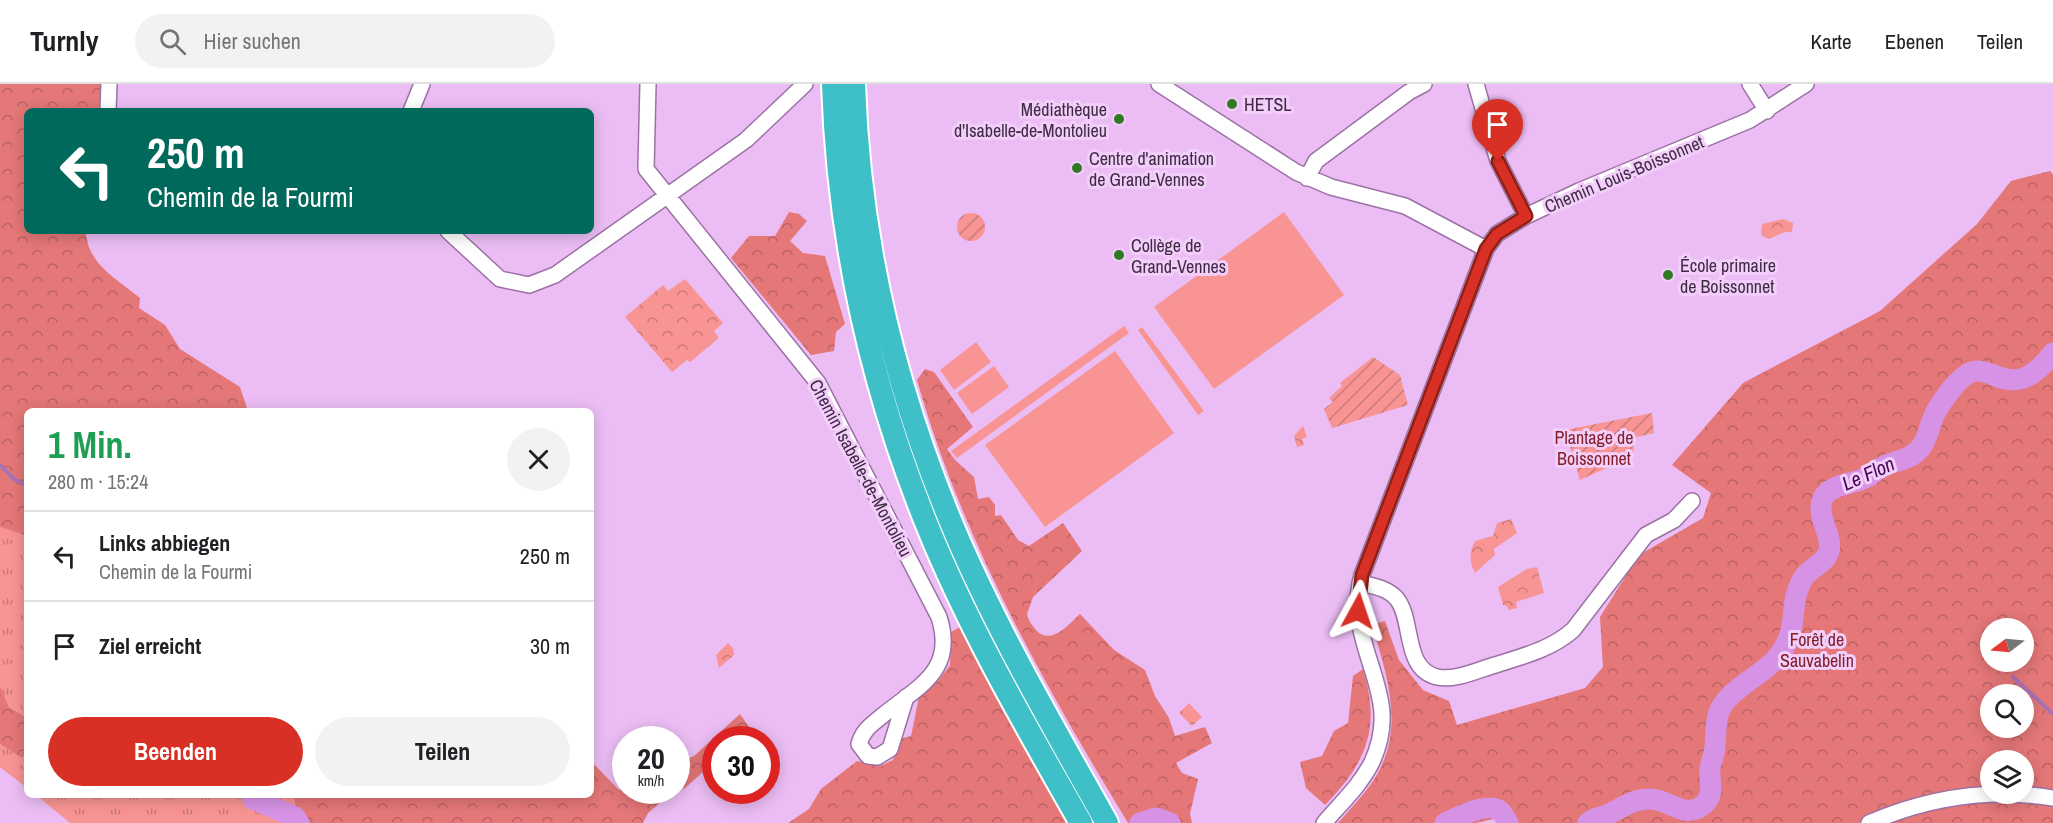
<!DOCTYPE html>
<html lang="de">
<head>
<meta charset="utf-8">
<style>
	body { margin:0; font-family:"Archivo Narrow",sans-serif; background:#f2f2f2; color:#202124; height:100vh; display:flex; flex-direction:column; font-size:22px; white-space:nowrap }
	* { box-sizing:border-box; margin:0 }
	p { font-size:20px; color:#757577 }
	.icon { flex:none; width:33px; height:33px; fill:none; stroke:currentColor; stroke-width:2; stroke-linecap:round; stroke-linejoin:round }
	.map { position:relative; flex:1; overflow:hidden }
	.side { position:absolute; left:24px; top:324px; width:570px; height:390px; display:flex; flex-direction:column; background:#fff; border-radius:9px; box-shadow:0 3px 15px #0003 }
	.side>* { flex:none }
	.guide { position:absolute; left:24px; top:24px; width:570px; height:126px; border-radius:9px; box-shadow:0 3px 15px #0003; background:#00695c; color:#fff; overflow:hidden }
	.needle { width:39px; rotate:254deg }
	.tools { position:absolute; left:1980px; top:534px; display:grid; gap:12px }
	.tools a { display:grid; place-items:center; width:54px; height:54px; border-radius:50%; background:#fff; box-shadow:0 3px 15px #0003; font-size:30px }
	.speed { position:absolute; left:612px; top:642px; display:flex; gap:12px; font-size:30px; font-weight:700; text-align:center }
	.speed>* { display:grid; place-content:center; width:78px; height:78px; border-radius:50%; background:#fff; box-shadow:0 3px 15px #0003; line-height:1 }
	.speed small { font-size:15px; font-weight:400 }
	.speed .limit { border:9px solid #d22; background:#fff; color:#111 }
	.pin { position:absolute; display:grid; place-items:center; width:51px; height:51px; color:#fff; margin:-62px -26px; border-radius:50% 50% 50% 0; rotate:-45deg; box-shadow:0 0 6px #0007 }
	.pin .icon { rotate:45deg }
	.me { position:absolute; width:66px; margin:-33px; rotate:5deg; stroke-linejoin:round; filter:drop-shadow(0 0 4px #0008) }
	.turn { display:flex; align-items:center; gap:21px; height:126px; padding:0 24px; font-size:27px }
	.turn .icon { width:78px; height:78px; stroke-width:2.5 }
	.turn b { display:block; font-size:42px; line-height:51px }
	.round { display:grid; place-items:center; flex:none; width:63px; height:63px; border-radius:32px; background:#f2f2f2 }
	.overview { display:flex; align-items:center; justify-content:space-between; height:102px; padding:0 24px }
	h1 { font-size:36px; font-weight:700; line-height:45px; color:#1e9e55 }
	.action { display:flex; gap:12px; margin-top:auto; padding:12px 24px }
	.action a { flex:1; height:69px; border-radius:36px; background:#d93025; color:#fff; font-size:24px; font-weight:700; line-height:69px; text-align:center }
	.action a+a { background:#f2f2f2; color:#202124 }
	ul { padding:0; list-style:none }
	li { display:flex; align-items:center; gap:18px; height:90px; padding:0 24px; border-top:2px solid #e0e0e0 }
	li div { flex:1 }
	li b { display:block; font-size:22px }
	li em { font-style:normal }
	header { display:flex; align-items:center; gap:36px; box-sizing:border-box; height:84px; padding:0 30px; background:#fff; border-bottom:2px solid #e0e0e0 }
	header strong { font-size:28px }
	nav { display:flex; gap:33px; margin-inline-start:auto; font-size:21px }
	.search { width:420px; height:54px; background:#f2f2f2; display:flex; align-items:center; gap:15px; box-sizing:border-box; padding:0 21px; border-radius:33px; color:#757577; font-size:22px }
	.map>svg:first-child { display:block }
	.grass { fill:url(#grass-tufts) }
	.forest { fill:url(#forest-crowns); fill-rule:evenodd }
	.park { fill:url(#park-crowns) }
	.garden { fill:url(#garden-furrows) }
	.pitch { fill:#f89493 }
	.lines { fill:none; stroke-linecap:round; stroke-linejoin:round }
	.stream { stroke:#a873b3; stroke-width:4 }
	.river { stroke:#d692e4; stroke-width:21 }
	.minor-casing { stroke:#9c72a5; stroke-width:18 }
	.highway-casing { stroke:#fff; stroke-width:26 }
	.minor { stroke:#fff; stroke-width:15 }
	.highway { stroke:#3fc0c8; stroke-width:22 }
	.route-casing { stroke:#8d1f18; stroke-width:15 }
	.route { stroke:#d93025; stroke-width:10 }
	.poi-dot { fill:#2f7a21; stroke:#f3cefb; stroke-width:2 }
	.labels { text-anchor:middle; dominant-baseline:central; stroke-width:6; stroke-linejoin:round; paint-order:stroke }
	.poi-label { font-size:18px; fill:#3d2b41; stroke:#f3cefb; text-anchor:start }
	.street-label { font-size:18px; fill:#3d2b41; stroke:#f3cefb }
	.park-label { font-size:18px; fill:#821f28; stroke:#f3cefb }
	.water-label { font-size:20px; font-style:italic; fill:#460452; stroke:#f3cefb }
</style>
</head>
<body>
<header>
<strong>Turnly</strong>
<div class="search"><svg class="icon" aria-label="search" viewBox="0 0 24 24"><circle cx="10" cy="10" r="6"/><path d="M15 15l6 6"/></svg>Hier suchen</div>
<nav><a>Karte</a><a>Ebenen</a><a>Teilen</a></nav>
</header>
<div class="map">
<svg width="2053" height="739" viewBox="0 0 2053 739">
	<defs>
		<pattern id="grass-tufts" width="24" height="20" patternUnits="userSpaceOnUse" patternTransform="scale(1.5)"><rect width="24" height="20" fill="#f89493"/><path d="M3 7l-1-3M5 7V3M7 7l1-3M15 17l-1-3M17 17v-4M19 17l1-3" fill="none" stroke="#ca797a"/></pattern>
		<pattern id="forest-crowns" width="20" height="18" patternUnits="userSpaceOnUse" patternTransform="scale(1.5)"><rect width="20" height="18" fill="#e57778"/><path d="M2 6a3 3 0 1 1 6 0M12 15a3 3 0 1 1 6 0" fill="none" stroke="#bb6264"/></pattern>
		<pattern id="park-crowns" width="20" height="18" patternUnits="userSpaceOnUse" patternTransform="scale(1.5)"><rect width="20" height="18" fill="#f89493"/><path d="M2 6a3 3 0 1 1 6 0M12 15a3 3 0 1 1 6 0" fill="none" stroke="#ca797a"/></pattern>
		<pattern id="garden-furrows" width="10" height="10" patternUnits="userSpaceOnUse" patternTransform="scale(1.5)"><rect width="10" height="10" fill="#f89493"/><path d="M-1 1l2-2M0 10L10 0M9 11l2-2" fill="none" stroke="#ca797a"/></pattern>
	</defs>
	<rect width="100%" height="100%" fill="#ebbdf4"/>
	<!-- grass -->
	<path class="grass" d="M0 443 27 452V634L9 623 0 602Z
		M0 660 22 674 27 669V704L0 683Z
		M36 711H293L300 739H70Z"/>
	<!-- forest -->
	<path class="forest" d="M0 0H101L100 23 94 27H27V147H86C87 180 116 194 140 214L139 224 165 241 180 265 240 303 248 327H27V452L0 443Z
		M2050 87 2053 91V739H1497L1494 735 1476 739H1338C1349 726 1361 714 1371 700 1407 649 1388 595 1372 541L1385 537 1399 576 1423 606 1449 617 1457 641 1585 604 1603 583 1600 533 1639 471 1703 434 1711 409 1672 381 1743 299 1880 227 1977 140 2011 97ZM1990 544H2024V578H1990ZM1990 610H2024V644H1990ZM1990 676H2024V710H1990Z
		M789 128 799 130 807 137 790 157 803 169 825 172 845 240 836 248 834 267 811 271 731 174 749 152H775Z
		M925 285 934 288 973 343 947 365 955 376 974 393 978 415 989 413 995 421V432L1001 431 1018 456 1029 462 1063 439 1082 467 1033 513 1027 530C1028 536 1032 541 1036 546 1051 562 1068 541 1080 530L1114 566 1145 586 1155 612 1169 634 1175 652 1205 643 1212 659 1176 679 1182 689 1198 695 1190 730 1192 739H1128C1043 599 962 455 917 296Z
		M960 543 1067 739H788L809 725 821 705 857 677 880 682 893 676 900 655 911 652 919 613 939 596 950 581 951 548Z
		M1363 585C1381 644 1367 678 1325 721L1306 704 1300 678 1322 672 1334 647 1348 639 1353 592Z
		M0 602 9 623 27 634V669L22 674 0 660Z
		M740 630 751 646 740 655 716 656 715 677 684 705 681 701 677 705V679L694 672Z
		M591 677 619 706 625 703 626 706 674 707 648 729 643 739H300L293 711H591Z"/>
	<!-- park -->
	<path class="park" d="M1783 135 1793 139 1792 148H1785L1769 155 1761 151 1762 140Z
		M685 195 723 239 714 247 719 254 690 278 687 276 672 288 625 233 663 201 668 207Z
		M1303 342 1307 353 1302 355 1304 361 1297 363 1294 352Z
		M1511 435 1517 449 1494 465 1495 471 1475 489C1469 477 1469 469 1475 457L1493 452 1497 439Z
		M1537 483 1544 509 1516 518 1517 524 1509 526 1507 522 1503 521 1498 503 1527 485Z
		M728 559 733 564 734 571 719 584 716 571Z
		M1189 619 1202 633 1192 642 1179 629Z"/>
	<!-- garden -->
	<path class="garden" d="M957 143a14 14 0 1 1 28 0a14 14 0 1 1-28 0Z
		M1373 273 1400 291 1408 321 1332 344 1324 325 1333 318 1329 314 1342 302 1340 299Z
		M1652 329 1654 349 1632 354 1634 367 1621 369 1622 377 1580 396 1565 346Z"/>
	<!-- pitch -->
	<path class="pitch" d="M1284 128 1344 211 1214 305 1154 223Z
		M1124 242 1129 249 957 374 951 367Z
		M1142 243 1204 327 1198 331 1138 246Z
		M976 258 991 278 954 306 940 286Z
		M1115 267 1174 349 1045 443 985 361Z
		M994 282 1009 303 972 330 957 309Z"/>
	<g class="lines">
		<!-- stream -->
		<path class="stream" d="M0 381 14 395 27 402
			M2013 593 2053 630"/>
		<!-- river -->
		<path class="river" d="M252 711 253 715 295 733 299 739
			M1140 739 1156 734 1170 739
			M1445 739C1456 734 1488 717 1500 727 1503 729 1506 736 1508 739
			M1588 739C1594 733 1601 734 1609 730 1624 723 1632 715 1650 715 1670 715 1685 737 1704 720 1715 711 1709 698 1710 686 1710 680 1713 675 1714 669 1717 656 1714 641 1719 628 1728 606 1759 593 1775 576 1802 546 1787 523 1802 496 1809 483 1825 481 1829 467 1833 450 1815 432 1823 414 1829 401 1851 400 1863 395 1870 393 1875 387 1882 383 1891 378 1902 377 1911 372 1927 362 1927 349 1933 334 1938 322 1955 298 1966 291 1991 273 2010 325 2053 269"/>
		<defs>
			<path id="minor" d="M648 0 646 85 818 299 939 533C956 587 919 602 882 632 871 641 863 646 859 660L868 672 877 673 890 665 906 613
				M1159 0 1296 88 1331 103 1405 122 1486 165
				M1476 0 1498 77 1526 132
				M1750 0 1767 27
				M108 27 109 0
				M411 27 422 0
				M1307 94 1316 77 1409 8 1424 0
				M448 147 500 195 529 201 555 191 746 56 805 0
				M1360 499C1373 502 1388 504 1397 515 1414 537 1403 585 1437 593 1455 597 1478 586 1495 581 1523 572 1550 566 1573 546L1646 451 1674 436 1692 417
				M1324 739C1341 719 1360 702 1372 678 1397 624 1369 591 1360 541 1356 524 1358 507 1362 491L1486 165 1497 150 1526 132 1579 107 1750 36 1806 0
				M1869 739C1927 714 1990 704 2053 714"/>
			<path id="highway" d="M833 0C838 152 870 300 927 441 969 545 1026 642 1081 739
				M854 0C859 160 897 315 961 462 1003 557 1056 648 1107 739"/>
		</defs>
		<!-- minor casing -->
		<use href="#minor" class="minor-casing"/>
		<!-- highway casing -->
		<use href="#highway" class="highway-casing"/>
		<!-- minor -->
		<use href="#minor" class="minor"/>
		<!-- highway -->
		<use href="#highway" class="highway"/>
	</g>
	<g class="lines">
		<defs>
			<path id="route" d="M1358 527 1362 491 1486 165 1497 150 1526 132 1498 77"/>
		</defs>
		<!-- route casing -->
		<use href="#route" class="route-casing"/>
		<!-- route -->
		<use href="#route" class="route"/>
	</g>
	<!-- markers -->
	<g class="poi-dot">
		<circle cx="1232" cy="20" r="6"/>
		<circle cx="1119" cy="35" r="6"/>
		<circle cx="1077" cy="84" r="6"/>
		<circle cx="1119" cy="171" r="6"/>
		<circle cx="1668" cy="191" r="6"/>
	</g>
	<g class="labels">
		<!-- poi labels -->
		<g class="poi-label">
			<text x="1244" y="20">HETSL</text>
			<text x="1107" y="25" text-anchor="end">Médiathèque<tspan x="1107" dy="21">d'Isabelle-de-Montolieu</tspan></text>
			<text x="1089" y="74">Centre d'animation<tspan x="1089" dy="21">de Grand-Vennes</tspan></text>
			<text x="1131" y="161">Collège de<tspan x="1131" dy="21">Grand-Vennes</tspan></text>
			<text x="1680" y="181">École primaire<tspan x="1680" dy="21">de Boissonnet</tspan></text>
		</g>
		<!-- street labels -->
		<g class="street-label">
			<text transform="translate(1624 90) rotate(-23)">Chemin Louis-Boissonnet</text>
			<text transform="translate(861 384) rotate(62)">Chemin Isabelle-de-Montolieu</text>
		</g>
		<!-- park labels -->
		<g class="park-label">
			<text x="1594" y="353">Plantage de<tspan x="1594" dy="21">Boissonnet</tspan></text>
			<text x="1817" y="555">Forêt de<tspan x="1817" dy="21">Sauvabelin</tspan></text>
		</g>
		<!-- water labels -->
		<g class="water-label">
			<text transform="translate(1868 389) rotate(-24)">Le Flon</text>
		</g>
	</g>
</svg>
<div class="tools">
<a><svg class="needle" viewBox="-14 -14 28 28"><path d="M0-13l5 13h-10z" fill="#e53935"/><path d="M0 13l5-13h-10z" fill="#757577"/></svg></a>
<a><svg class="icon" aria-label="search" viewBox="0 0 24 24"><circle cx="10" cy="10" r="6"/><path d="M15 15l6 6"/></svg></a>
<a><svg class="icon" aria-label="layers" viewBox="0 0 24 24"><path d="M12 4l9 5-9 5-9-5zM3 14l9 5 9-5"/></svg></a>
</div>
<div class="speed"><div>20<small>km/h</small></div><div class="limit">30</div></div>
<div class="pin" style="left:1498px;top:77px;background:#d93025"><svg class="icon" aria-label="arrive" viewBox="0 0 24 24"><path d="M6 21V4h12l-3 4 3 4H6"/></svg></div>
<svg class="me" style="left:1358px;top:527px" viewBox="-20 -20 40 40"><path d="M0-17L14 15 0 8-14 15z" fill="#d93025" stroke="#fff" stroke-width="4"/></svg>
<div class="guide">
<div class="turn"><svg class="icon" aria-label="left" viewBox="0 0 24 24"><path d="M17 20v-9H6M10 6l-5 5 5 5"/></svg><div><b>250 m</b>Chemin de la Fourmi</div></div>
</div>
<section class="side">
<div class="overview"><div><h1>1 Min.</h1><p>280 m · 15:24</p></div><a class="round"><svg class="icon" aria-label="close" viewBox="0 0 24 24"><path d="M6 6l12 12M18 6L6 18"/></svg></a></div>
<ul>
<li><svg class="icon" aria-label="left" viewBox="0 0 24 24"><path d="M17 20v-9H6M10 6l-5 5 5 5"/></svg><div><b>Links abbiegen</b><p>Chemin de la Fourmi</p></div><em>250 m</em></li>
<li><svg class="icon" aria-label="arrive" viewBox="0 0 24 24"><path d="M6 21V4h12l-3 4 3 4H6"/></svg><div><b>Ziel erreicht</b></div><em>30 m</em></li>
</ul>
<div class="action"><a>Beenden</a><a>Teilen</a></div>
</section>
</div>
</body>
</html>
